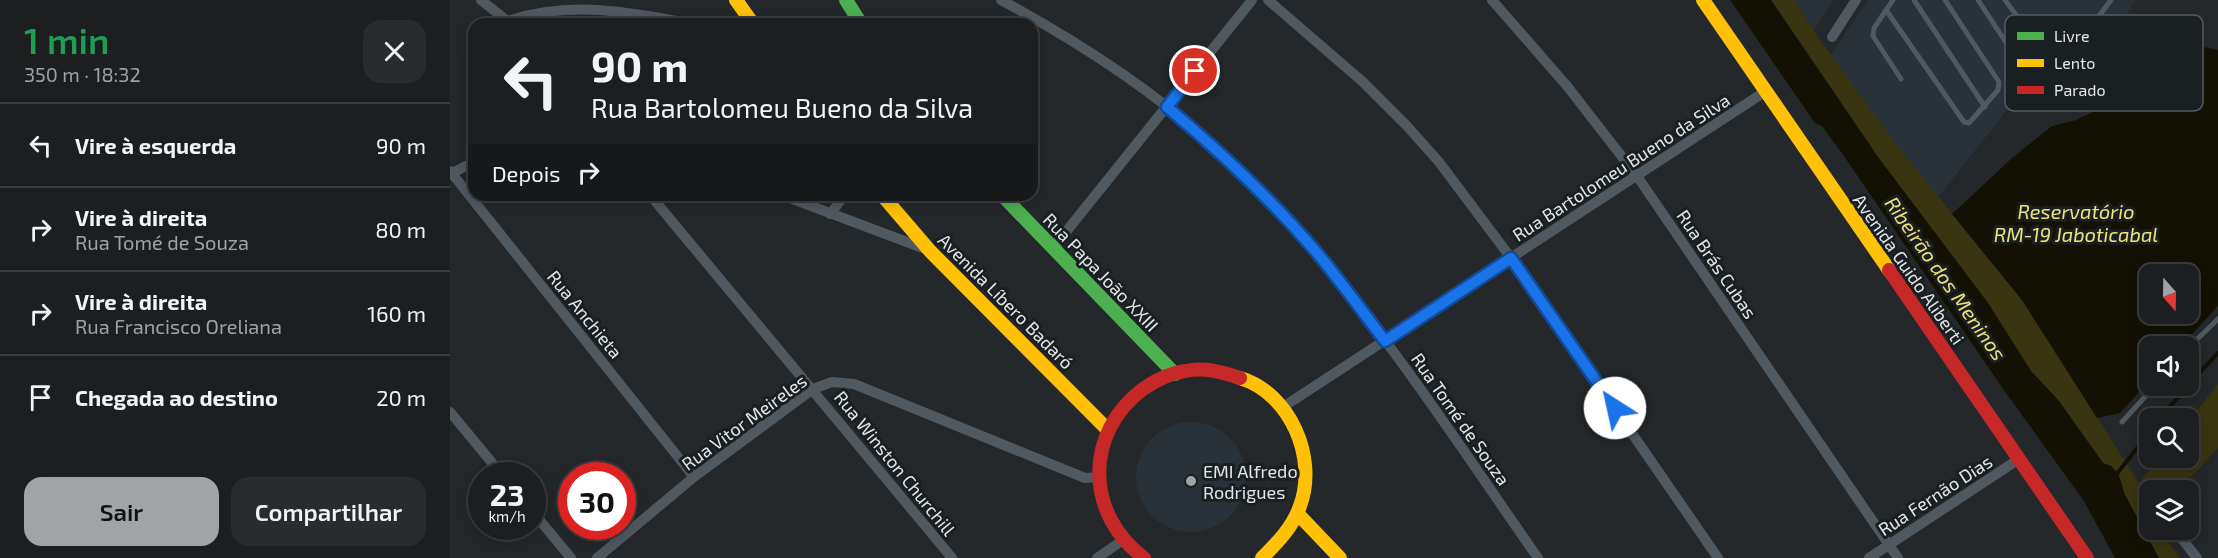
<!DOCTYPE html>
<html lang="pt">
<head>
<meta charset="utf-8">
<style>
	body { margin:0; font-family:"Exo 2",sans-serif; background:#292b2d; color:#f1f3f6; height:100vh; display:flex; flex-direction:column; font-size:22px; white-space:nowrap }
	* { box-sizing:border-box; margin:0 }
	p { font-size:20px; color:#a0a2a5 }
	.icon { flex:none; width:33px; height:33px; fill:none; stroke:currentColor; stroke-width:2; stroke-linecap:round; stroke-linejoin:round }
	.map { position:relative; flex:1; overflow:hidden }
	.side { display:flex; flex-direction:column; background:#1c1e20; width:450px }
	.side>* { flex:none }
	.banner { position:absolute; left:18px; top:18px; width:570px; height:183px; border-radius:18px; box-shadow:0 3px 15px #0003,0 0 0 2px #3a3c3e; background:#1c1e20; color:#f1f3f6; overflow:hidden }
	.needle { width:39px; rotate:160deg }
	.buttons { position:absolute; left:1689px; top:264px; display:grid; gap:12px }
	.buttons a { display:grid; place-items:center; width:60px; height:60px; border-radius:12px; background:#1c1e20; box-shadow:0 3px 15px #0003,0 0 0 2px #3a3c3e; font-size:30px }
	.speed { position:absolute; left:18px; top:462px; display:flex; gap:12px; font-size:30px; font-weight:700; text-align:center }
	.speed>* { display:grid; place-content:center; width:78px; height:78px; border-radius:50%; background:#1c1e20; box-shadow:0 3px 15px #0003,0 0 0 2px #3a3c3e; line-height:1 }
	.speed small { font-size:15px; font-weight:400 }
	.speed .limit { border:9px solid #d22; background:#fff; color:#111 }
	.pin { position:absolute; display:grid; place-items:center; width:51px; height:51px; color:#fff; margin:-26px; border:3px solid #fff; border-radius:50%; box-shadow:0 2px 6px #0007 }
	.me { position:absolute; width:66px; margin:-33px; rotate:325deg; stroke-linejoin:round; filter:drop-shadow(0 0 4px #0008) }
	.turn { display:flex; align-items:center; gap:21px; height:126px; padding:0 24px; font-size:27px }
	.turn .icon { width:78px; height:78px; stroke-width:2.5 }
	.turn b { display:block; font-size:42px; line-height:51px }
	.then { display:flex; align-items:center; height:57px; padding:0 24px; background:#0003; gap:12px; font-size:22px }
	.round { display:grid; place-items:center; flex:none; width:63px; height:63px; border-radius:18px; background:#292b2d }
	.overview { display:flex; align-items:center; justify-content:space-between; height:102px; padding:0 24px }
	h1 { font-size:36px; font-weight:600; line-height:45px; color:#1e9e55 }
	.primary-button { display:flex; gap:12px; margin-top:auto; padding:12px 24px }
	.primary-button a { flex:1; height:69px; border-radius:18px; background:#a1a4a6; color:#111; font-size:24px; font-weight:600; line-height:69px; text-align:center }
	.primary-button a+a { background:#292b2d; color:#f1f3f6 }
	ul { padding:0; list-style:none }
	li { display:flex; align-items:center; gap:18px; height:84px; padding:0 24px; border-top:2px solid #3a3c3e }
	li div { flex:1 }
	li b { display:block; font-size:22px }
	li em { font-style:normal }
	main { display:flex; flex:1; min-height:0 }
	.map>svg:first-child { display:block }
	.built { fill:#293239 }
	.green { fill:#393511 }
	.water { fill:#131104; fill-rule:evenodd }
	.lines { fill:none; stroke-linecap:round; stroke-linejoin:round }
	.stream { stroke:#131104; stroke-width:4 }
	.lane { stroke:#515960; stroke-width:5 }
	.street { stroke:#515960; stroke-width:10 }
	.fast { stroke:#4caf50; stroke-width:14 }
	.slow { stroke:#ffc107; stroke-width:14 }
	.jam { stroke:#c62828; stroke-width:14 }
	.route-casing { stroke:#114b97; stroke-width:15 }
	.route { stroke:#1a73e8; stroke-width:10 }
	.poi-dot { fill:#a1a4a6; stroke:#1a1f22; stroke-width:2 }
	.labels { text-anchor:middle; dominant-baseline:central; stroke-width:6; stroke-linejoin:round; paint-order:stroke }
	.street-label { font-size:18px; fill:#e4e7e9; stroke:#1a1f22 }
	.poi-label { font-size:18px; fill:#e4e7e9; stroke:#1a1f22; text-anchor:start }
	.water-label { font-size:20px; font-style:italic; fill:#eee27c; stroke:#1a1f22 }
	.key { fill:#1a1f22; stroke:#575b5e; stroke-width:1.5 }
	.key-label { font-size:16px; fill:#e4e7e9 }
</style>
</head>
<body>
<main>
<section class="side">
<div class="overview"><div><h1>1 min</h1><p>350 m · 18:32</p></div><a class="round"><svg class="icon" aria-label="close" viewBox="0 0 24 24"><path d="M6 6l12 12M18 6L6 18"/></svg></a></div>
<ul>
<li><svg class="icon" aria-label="left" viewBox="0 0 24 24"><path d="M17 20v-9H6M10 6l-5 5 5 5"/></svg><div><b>Vire à esquerda</b></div><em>90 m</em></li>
<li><svg class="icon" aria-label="right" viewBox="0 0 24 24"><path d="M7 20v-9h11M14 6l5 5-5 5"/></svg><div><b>Vire à direita</b><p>Rua Tomé de Souza</p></div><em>80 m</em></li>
<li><svg class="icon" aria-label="right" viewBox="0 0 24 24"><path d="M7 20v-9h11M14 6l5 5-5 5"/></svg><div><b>Vire à direita</b><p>Rua Francisco Oreliana</p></div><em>160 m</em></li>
<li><svg class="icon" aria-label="arrive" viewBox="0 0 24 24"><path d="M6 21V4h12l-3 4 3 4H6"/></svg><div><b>Chegada ao destino</b></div><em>20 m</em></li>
</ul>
<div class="primary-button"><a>Sair</a><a>Compartilhar</a></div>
</section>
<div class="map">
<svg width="1768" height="558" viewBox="0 0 1768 558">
	<rect width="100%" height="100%" fill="#25282a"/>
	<!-- built -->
	<path class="built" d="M1344 0H1384L1363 30Z
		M1418 0H1686L1615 101 1591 67 1486 200 1376 62Z
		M686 477a55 55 0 1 1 110 0a55 55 0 1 1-110 0Z"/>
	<!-- green -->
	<path class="green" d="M1321 0H1344L1363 30 1445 143 1572 300 1689 483 1710 458H1738L1739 421 1768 384V448L1741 477 1706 483 1703 490H1700L1697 509 1699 514 1700 530H1710L1730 558H1709L1675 495 1668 473 1661 466 1653 463 1609 401 1581 371 1538 303 1428 157Z"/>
	<!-- water -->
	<path class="water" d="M1280 0H1321L1428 157 1538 303 1581 371 1609 401 1653 463 1661 466 1668 473 1675 495 1709 558H1665L1634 501 1551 386 1396 159 1372 126 1365 123Z
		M1749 46 1768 50V306L1731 346H1700L1699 381 1670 413 1647 418 1572 300 1502 214 1562 158 1602 126 1626 120 1654 107 1697 62 1726 48ZM1700 274H1738V314H1700Z"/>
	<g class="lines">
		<!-- stream -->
		<path class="stream" d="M1738 385 1768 353
			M1710 418 1738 386
			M1665 476 1700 432"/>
		<!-- lane -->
		<path class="lane" d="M1443 0 1424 28 1423 36 1451 79
			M1464 0 1535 107
			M1528 0 1555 41
			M1555 0 1589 46C1600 57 1608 57 1622 52L1661 0
			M1436 10 1514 122 1519 123 1548 90 1549 82 1495 0
			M1738 348 1768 319
			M1672 422 1705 386"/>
		<!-- street -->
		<path class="street" d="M31 0 61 24
			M551 0C625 40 699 87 760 143 892 262 987 414 1088 558
			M818 0 913 82 957 126 989 162 1061 258 1268 558
			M1042 0 1117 86 1187 176 1448 558
			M58 21C118 0 182 12 243 24
			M1382 37 1406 0
			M0 171 244 477
			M0 174 24 162
			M200 195 502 558
			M332 195 478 250
			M380 214 395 195
			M603 248 802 0
			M833 407 1316 91
			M0 412 53 476
			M82 511 121 558
			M1725 530 1747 558
			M147 558 244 477 363 389 382 382 404 384 635 478 649 477
			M647 558 673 540
			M1419 558 1569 459"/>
		<!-- fast -->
		<path class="fast" d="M396 0 411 24
			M552 195 725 374"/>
		<!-- slow -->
		<path class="slow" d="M286 0 303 24
			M1253 0 1439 270
			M432 195 480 251 658 430
			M790 378C840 393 868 458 850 506 843 527 827 543 812 558
			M848 514 890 558"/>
		<!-- jam -->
		<path class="jam" d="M1439 270 1637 558
			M694 558C635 514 634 433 693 389 706 380 720 373 735 371 754 367 772 372 790 378"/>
	</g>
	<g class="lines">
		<defs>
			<path id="route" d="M745 71 717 107C771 152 822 200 868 254 891 282 913 312 935 341L1061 258 1165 408"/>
		</defs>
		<!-- route casing -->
		<use href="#route" class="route-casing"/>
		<!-- route -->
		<use href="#route" class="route"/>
	</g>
	<!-- markers -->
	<circle class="poi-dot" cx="741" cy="481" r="6"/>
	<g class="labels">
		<!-- street labels -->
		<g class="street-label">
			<text transform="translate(1171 167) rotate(-33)">Rua Bartolomeu Bueno da Silva</text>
			<text transform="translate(1267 264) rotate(56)">Rua Brás Cubas</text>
			<text transform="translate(1459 269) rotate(55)">Avenida Guido Aliberti</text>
			<text transform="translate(651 272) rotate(46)">Rua Papa João XXIII</text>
			<text transform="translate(556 301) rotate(45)">Avenida Líbero Badaró</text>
			<text transform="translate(135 314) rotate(51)">Rua Anchieta</text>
			<text transform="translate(1011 419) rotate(55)">Rua Tomé de Souza</text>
			<text transform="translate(294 422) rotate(-36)">Rua Vitor Meireles</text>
			<text transform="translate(445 463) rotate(51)">Rua Winston Churchill</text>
			<text transform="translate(1485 495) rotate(-33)">Rua Fernão Dias</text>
		</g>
		<!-- poi labels -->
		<g class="poi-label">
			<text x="753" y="471">EMI Alfredo<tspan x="753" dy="21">Rodrigues</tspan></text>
		</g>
		<!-- water labels -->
		<g class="water-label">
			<text x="1626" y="211">Reservatório<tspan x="1626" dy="23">RM-19 Jaboticabal</tspan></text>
			<text transform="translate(1496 278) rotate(55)">Ribeirão dos Meninos</text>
		</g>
	</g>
	<!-- legend -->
	<rect x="1555" y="15" width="198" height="96" rx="9" class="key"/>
	<rect x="1567" y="32" width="27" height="8" fill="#4caf50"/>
	<rect x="1567" y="59" width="27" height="8" fill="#ffc107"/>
	<rect x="1567" y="86" width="27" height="8" fill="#c62828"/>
	<g class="key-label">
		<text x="1604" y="42">Livre</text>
		<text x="1604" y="69">Lento</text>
		<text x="1604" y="96">Parado</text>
	</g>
</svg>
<div class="buttons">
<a><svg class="needle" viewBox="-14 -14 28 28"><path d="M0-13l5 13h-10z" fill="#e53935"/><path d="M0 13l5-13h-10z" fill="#a0a2a5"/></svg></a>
<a><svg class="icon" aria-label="sound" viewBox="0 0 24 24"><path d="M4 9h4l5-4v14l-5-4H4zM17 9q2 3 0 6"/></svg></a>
<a><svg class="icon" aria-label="search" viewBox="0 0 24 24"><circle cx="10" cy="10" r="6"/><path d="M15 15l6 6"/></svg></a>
<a><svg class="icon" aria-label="layers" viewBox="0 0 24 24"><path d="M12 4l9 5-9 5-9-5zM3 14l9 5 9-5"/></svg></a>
</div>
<div class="speed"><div>23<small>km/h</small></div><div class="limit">30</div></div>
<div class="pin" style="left:745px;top:71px;background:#d93025"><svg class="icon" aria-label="arrive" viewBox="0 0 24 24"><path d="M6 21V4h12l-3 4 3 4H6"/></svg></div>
<svg class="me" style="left:1165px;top:408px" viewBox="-20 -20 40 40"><circle r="19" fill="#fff"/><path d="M0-13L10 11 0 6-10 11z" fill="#1a73e8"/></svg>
<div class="banner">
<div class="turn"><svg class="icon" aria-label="left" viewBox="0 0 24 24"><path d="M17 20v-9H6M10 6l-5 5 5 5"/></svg><div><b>90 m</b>Rua Bartolomeu Bueno da Silva</div></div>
<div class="then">Depois<svg class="icon" aria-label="right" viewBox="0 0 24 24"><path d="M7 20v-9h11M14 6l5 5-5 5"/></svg></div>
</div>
</div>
</main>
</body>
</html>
